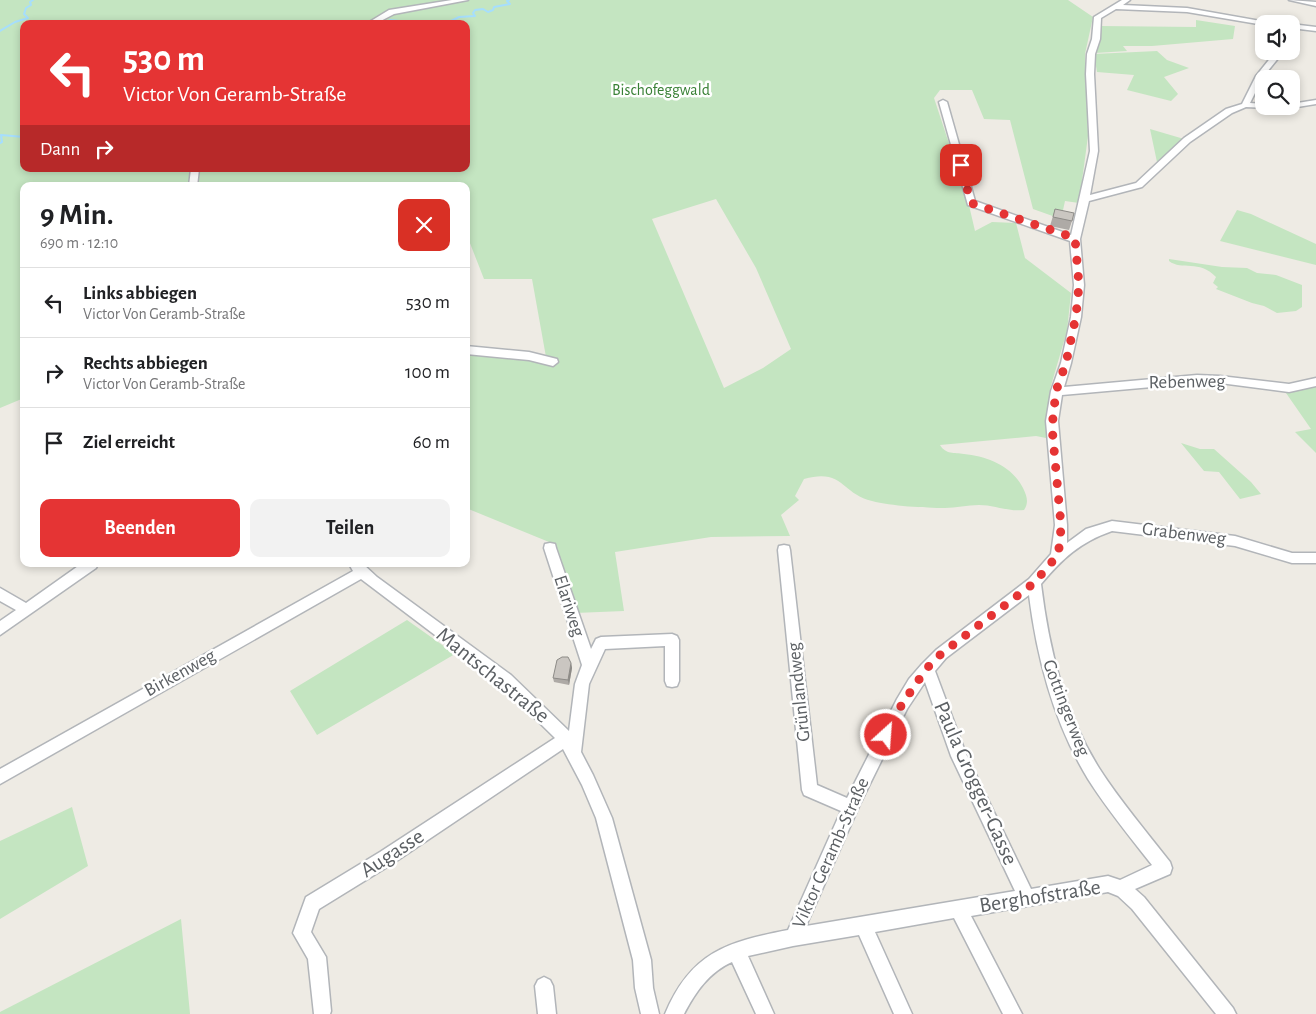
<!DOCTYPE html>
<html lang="de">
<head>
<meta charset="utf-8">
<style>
	body { margin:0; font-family:"Alegreya Sans",sans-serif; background:#f2f2f2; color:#202124; height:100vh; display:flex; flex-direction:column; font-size:19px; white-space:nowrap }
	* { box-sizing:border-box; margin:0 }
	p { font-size:16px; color:#757577 }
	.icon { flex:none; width:28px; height:28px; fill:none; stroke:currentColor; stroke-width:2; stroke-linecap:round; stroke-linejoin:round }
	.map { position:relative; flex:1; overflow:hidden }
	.details { position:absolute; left:20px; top:182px; width:450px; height:385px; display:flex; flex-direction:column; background:#fff; border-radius:10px; box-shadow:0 2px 8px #0003 }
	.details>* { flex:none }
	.hud { position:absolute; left:20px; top:20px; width:450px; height:152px; border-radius:10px; box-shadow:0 2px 8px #0003; background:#e53434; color:#fff; overflow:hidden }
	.fabs { position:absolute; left:1255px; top:15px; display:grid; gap:10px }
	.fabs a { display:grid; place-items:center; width:45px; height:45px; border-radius:10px; background:#fff; box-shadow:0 2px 8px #0003; font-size:25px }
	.pin { position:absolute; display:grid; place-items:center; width:42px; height:42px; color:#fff; margin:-21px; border-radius:10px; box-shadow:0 2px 8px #0006 }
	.me { position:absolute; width:55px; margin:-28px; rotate:26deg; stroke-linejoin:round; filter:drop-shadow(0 0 4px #0008) }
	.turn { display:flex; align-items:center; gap:18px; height:105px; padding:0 20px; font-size:22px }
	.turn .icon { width:65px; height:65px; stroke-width:2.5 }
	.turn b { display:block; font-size:35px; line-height:42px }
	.then { display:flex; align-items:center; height:48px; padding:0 20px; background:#0003; gap:10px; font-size:19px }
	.round { display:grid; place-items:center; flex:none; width:52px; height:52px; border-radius:10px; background:#f2f2f2 }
	.headline { display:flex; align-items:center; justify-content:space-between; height:85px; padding:0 20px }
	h1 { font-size:30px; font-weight:700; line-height:38px }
	.cta { display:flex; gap:10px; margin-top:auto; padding:10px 20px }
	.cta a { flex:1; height:58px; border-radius:10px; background:#e53434; color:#fff; font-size:20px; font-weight:700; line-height:58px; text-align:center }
	.cta a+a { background:#f2f2f2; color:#202124 }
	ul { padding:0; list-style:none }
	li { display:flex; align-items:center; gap:15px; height:70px; padding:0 20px; border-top:1px solid #e0e0e0 }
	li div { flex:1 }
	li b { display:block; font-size:19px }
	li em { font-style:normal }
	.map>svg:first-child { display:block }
	.green { fill:#c4e5c1; fill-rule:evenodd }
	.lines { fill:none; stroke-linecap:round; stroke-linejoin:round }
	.stream { stroke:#a6defd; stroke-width:2 }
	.minor-casing { stroke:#b2b5b9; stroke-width:3 }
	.minor { fill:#fff; fill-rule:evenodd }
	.wall { fill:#aeaaa6 }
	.shaded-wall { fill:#8d8b87 }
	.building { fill:#cac6c1; stroke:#8d8b87 }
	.route { stroke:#e53434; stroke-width:9; stroke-dasharray:0 16.2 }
	.labels { text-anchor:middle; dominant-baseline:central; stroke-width:5; stroke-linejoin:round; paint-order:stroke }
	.far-park-label { font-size:16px; fill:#398136; stroke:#fff }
	.street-label { font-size:19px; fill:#5c6064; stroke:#fff }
	.near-street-label { font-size:22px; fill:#5c6064; stroke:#fff }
</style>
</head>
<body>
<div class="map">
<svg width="1316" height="1014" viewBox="0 0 1316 1014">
	<rect width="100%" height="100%" fill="#eeebe4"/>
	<!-- green -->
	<path class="green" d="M0 0H1068L1093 17 1085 54 1088 136 1079 203 1065 201 1061 219 1033 209 1010 120 984 119 972 90H940L934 98 968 201 975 231 992 222 1016 223 1025 258 1071 293 1067 331 1050 389 1046 438 1036 436 940 445C946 455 954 452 964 454 987 456 1012 466 1023 488 1027 496 1029 503 1024 510 1009 512 994 505 979 505 967 505 956 508 945 508 925 508 891 506 872 501 841 494 844 468 804 479L795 496 799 500 781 515 790 536 711 537 615 552 624 611 575 613 549 542 466 508V354L500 356 551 363 546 357 532 279H484L466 233V186H24V398L0 408ZM24 24H466V169H24ZM716 199 756 268 791 349 763 368 724 388 652 219Z
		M1196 20 1235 26 1233 39 1152 46H1123L1127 51 1095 53 1100 39V26L1196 27Z
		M1157 51 1167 60 1189 68 1164 77 1178 94 1171 101 1127 90 1134 75 1097 72 1094 54Z
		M1150 129 1184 139 1157 162Z
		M1237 210 1251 214 1316 244V265L1220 241Z
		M1169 259 1222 267 1247 268 1257 273 1276 275 1302 285V307L1296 311 1277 313 1264 306 1252 303 1216 289 1218 287 1213 283 1216 277C1199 259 1182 271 1169 261Z
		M1316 386V453L1295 432 1311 429 1286 393Z
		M1181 443 1200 449H1214L1251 482 1261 494 1240 499 1219 472 1204 471Z
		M407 620 455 654 317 735 290 691Z
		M72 807 88 866 0 919V841Z
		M181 919 190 1014H0V1012Z"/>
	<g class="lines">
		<!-- stream -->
		<path class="stream" d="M395 24 390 20 408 22 406 24
			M427 24H438
			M445 24 459 17 475 16 473 13 475 10 483 9 488 12 493 10 494 7 510 4 507 1 509 0
			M0 31 15 22 28 18 24 14 26 8 31 5 30 2 33 0
			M0 143 2 142 1 135 24 137"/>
		<defs>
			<path id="minor" d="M452 0H468L394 14 375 24H366L389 10Z
				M1122 0H1130L1123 5 1187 8 1277 24 1264 25 1187 12 1116 9 1101 18 1100 39 1095 54 1094 74 1098 151 1090 195 1136 183 1184 138 1226 109 1242 104 1256 76 1276 51H1284L1263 77 1250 103 1264 104V106H1291V104L1316 100V104L1285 109 1246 107 1232 113 1190 142 1142 187 1089 201 1080 239 1084 285 1081 317 1071 363 1064 387 1197 375 1220 376 1289 384 1316 378V386L1289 392 1220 383H1197L1062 395 1058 421 1067 525V543L1086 529 1112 521 1235 536 1292 553H1316V563H1292L1235 546 1112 531C1080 542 1062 559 1041 584 1049 649 1064 712 1099 768 1120 801 1146 831 1170 862L1172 868 1170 874 1135 889 1144 897 1233 1008 1236 1014H1216L1132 909 1118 896 1108 892 971 916 1022 1014H1003L954 918 875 932 912 1014H894L859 935 793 946 748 956 774 1014H756L732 962C709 972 695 993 684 1014H665C691 952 727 942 788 930L841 811 804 795 802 790 778 550 779 546 784 545 789 546 790 550 817 785 847 798 897 699 909 679 922 664 936 650 1029 579 1051 554 1055 525 1046 421 1051 391 1061 363 1071 317 1074 285 1070 241 968 205 939 102 943 100 947 102 975 201 1071 235 1090 151 1086 74 1087 54 1092 39 1094 17ZM1029 595C1037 659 1054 723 1088 779 1107 809 1130 837 1152 865L1120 880 1108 876 1031 889 966 754 935 671 946 658ZM925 682 951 756 1015 891 806 926 861 802 907 709Z
				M1289 0 1316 2V6Z
				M1291 24 1316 27V31L1291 28Z
				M191 169H199L197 186H189Z
				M466 346 529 352 557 359 558 362 553 366 529 360 466 354Z
				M550 543 555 544 556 548 591 649 596 639 601 637 672 634 677 636 679 640V681L677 686 672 687 667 686 665 681V646L605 649 589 684 581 752 593 775 612 818 651 960 653 988 659 1014H641L635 988 633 960 596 818 582 785 563 749 392 864 319 909 311 932 326 957 331 1011 330 1014H314L308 959 293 933 306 897 380 852 555 738 501 685 361 579 0 784V769L353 571 349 564H363L377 577 511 675 569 731 575 684 582 665 544 548 545 544Z
				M81 564H98L96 568 0 635V621L16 610 0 601V588L26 603Z
				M544 977 550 980 553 986 556 1014H538L535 986 538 980Z"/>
		</defs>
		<!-- minor casing -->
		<use href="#minor" class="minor-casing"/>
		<!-- minor -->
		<use href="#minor" class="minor"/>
	</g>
	<!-- wall -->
	<path class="wall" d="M1055 209 1072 221 1069 230 1050 226Z
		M571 663 572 668 569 685 554 682 553 678Z"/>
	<!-- shaded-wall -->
	<path class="shaded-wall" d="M571 663 572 668 569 685 568 680Z"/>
	<!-- building -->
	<path class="building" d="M1055 209 1074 213 1072 221 1053 217Z
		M562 657H568L571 663 568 680 553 678 557 660Z"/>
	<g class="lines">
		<!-- route -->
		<path class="route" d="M886 735 902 704 927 668 941 654 1034 583 1057 556 1060 544 1061 525 1052 427 1056 391 1066 363 1076 316 1079 285 1075 238 971 203 961 165"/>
	</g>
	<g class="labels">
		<!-- far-park labels -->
		<g class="far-park-label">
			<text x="661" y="90">Bischofeggwald</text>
		</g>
		<!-- street labels -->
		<g class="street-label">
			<text transform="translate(1187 382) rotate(-1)">Rebenweg</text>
			<text transform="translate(1184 534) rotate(7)">Grabenweg</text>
			<text transform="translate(569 606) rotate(72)">Elariweg</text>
			<text transform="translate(180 673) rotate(-29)">Birkenweg</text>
			<text transform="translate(799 692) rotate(-96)">Grünlandweg</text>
			<text transform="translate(1066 708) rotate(69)">Gottingerweg</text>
			<text transform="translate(831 853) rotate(-66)">Viktor Geramb-Straße</text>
		</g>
		<!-- near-street labels -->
		<g class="near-street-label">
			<text transform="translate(493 675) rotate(39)">Mantschastraße</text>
			<text transform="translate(976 783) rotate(66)">Paula Grogger-Gasse</text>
			<text transform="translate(392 853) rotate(-33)">Augasse</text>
			<text transform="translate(1040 896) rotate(-9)">Berghofstraße</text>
		</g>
	</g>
</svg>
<div class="fabs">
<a><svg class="icon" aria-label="sound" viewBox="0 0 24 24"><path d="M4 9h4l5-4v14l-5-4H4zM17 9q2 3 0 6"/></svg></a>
<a><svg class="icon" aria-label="search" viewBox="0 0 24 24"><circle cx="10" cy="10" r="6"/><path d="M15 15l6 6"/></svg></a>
</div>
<div class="pin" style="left:961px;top:165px;background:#d93025"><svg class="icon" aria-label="arrive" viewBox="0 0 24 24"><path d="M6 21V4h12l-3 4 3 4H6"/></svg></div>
<svg class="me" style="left:886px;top:735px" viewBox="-20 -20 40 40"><circle r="17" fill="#e53434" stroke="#fff" stroke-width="3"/><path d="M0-11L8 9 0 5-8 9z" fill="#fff"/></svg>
<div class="hud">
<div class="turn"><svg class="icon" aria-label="left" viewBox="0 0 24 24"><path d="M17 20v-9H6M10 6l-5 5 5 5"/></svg><div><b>530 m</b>Victor Von Geramb-Straße</div></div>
<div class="then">Dann<svg class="icon" aria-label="right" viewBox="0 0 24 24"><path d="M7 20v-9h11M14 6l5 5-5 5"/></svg></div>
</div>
<section class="details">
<div class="headline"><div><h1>9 Min.</h1><p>690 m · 12:10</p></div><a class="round" style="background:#d93025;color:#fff"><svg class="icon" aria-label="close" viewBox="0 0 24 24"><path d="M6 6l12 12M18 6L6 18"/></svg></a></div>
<ul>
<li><svg class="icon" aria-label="left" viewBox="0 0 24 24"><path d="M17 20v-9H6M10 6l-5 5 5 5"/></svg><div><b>Links abbiegen</b><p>Victor Von Geramb-Straße</p></div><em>530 m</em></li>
<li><svg class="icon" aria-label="right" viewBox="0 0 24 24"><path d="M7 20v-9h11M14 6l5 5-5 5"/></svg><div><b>Rechts abbiegen</b><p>Victor Von Geramb-Straße</p></div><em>100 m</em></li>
<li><svg class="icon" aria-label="arrive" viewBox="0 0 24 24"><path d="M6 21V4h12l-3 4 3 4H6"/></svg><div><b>Ziel erreicht</b></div><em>60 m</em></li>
</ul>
<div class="cta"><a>Beenden</a><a>Teilen</a></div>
</section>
</div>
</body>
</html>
